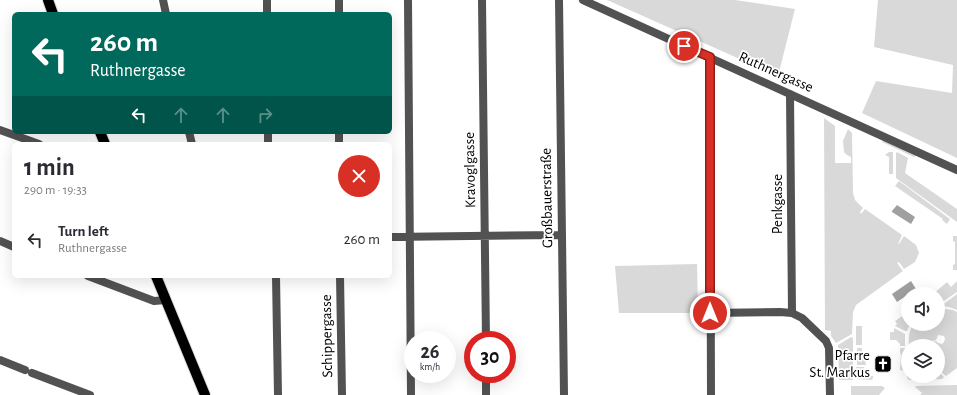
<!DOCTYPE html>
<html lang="en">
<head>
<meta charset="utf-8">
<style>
	body { margin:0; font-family:"Alegreya Sans",sans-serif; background:#f2f2f3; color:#2b2b33; height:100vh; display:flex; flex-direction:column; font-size:15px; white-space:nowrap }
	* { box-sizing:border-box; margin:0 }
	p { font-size:13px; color:#7c7c81 }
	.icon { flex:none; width:22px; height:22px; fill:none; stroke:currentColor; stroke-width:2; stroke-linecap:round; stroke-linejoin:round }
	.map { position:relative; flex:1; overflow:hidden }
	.panel { position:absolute; left:12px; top:142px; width:380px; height:136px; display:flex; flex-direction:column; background:#fff; border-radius:6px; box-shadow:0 4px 16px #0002 }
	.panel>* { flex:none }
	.top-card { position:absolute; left:12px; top:12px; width:380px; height:122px; border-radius:6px; box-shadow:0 4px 16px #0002; background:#00695c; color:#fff; overflow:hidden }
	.tools { position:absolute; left:901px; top:287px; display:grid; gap:8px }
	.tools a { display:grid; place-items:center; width:44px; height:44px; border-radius:50%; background:#fff; box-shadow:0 4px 16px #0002; font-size:20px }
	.speed { position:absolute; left:404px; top:331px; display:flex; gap:8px; font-size:20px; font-weight:700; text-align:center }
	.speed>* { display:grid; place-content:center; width:52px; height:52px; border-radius:50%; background:#fff; box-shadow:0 4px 16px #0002; line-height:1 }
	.speed small { font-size:10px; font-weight:400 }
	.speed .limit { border:6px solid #d22; background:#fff; color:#111 }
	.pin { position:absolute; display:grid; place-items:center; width:34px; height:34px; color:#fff; margin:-17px; border:2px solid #fff; border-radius:50%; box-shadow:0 1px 4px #0007 }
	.me { position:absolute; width:44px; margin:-22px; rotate:0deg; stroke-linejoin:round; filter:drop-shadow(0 0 3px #0008) }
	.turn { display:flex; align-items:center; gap:14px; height:84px; padding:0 12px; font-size:18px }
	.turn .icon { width:52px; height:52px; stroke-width:2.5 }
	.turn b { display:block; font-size:28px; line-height:34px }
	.lanes { display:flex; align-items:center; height:38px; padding:0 12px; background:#0003; justify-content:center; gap:20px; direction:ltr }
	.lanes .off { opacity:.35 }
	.round { display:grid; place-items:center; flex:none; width:42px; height:42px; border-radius:21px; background:#f2f2f3 }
	.headline { display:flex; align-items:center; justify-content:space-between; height:68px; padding:0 12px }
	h1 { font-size:24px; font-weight:600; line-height:30px }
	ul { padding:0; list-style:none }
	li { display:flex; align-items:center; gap:12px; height:60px; padding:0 12px }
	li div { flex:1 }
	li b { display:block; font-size:15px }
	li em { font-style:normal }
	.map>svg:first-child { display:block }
	.green { fill:#d9d9d9 }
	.water { fill:#a0a0a0 }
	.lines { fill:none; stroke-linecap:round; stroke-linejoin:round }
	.major-casing { stroke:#dbdbdb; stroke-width:12 }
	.minor { stroke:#525252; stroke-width:8 }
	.major { stroke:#000; stroke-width:10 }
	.route-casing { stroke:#8d1f18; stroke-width:10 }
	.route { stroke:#d93025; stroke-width:7 }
	.labels { text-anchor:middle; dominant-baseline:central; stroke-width:3.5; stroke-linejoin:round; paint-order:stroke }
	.street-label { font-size:15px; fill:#000; stroke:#fff }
	.poi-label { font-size:15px; fill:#000; stroke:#fff; text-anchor:end }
</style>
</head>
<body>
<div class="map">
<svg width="957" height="395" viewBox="0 0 957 395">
	<rect width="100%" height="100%" fill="#fff"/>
	<!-- green -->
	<path class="green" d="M607 0H735L795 9 778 76Z
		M878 0H957V158L862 113 876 81 952 93 953 65 874 47Z
		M824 118 835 126V163H851V157L847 155 844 152 843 141 848 129 852 133 853 193 855 200 863 208 860 212 861 214 865 209 902 235 898 244H899L904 236 916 245 919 253 915 262 904 269 899 262 897 263 903 271 856 305 853 312 852 334 836 343 831 336V331L825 330Z
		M883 140 916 155 914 157 882 142Z
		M889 152H893V174H889V157L885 155Z
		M897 152 908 158 905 173 957 209V222L896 178V153Z
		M899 181 950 219 947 224 942 220 943 219 895 186Z
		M953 236H957V270H953V265L955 264V242L953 241Z
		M697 264 698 313H619L615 266Z
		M957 281V292L938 305V294H933L947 282 951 287Z
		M957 294V310L949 307 941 306Z
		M938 308 953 310 957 312V368L946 376 941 372 938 371V346H924L936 341 938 343 942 344 944 342 945 339 944 336 938 335 936 340 919 346H909C908 337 909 332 913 324H938Z
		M908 312V324H910L907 331H905L895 326 897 324 895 321Z
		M856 326H862V345H856Z
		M894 328 905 334V346H900V344L896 340H890V332H894Z
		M851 337 853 338V380H839L838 345Z
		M857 348H862V355H865L866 365H857Z
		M900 348H905L904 371 900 370 901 354 900 353Z
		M907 354 908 376H938V373L941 374 944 377 942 379 909 380 907 378Z
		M856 367H864V370L866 371 870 376H873V378L872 380 857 379Z
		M957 385V395H920L922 393 915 387 916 386Z
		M851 386H882L885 388 879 395H851Z"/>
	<!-- water -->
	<path class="water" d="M897 205 915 217 911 224 892 212V211Z
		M911 281 916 289 897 302 892 294Z"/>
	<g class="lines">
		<defs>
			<path id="major" d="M48 0 53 14
				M100 132 105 144
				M156 276 205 395"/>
		</defs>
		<!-- major casing -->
		<use href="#major" class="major-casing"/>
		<!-- minor -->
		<path class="minor" d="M163 0 166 14
			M267 0V14
			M339 0V14
			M408 0 411 395
			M482 0 486 340
			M559 0 564 395
			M583 0 957 170
			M710 57 711 395
			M790 94 792 313
			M0 130 39 144
			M189 132 192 144
			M268 132V144
			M339 132V144
			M390 237 561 235
			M0 241 14 247
			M88 276 154 301 166 300
			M276 276 278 395
			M340 276 342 395
			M710 313 780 312 792 313 802 318 826 341 829 348 830 395
			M0 360 25 370
			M32 373 90 395
			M486 374V395"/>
		<!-- major -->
		<use href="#major" class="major"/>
	</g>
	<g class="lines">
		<defs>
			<path id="route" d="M684 46 710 57V313"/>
		</defs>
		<!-- route casing -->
		<use href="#route" class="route-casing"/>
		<!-- route -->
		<use href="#route" class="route"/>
	</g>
	<!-- icons -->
	<defs>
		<symbol id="church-square" viewBox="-11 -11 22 22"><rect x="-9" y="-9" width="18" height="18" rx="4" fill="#000" stroke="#fff"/><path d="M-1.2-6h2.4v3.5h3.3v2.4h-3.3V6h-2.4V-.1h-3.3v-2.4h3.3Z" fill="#fff"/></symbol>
	</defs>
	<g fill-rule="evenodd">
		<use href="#church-square" x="873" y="354" width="20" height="20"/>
	</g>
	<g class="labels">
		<!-- street labels -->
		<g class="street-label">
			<text transform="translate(776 72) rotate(24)">Ruthnergasse</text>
			<text transform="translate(470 170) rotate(-91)">Kravoglgasse</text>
			<text transform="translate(547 198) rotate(-91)">Großbauerstraße</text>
			<text transform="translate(777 204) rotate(-90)">Penkgasse</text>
			<text transform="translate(327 336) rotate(-91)">Schippergasse</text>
		</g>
		<!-- poi labels -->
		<g class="poi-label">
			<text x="870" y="355">Pfarre<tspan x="870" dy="17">St. Markus</tspan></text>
		</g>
	</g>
</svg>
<div class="tools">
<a><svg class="icon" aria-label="sound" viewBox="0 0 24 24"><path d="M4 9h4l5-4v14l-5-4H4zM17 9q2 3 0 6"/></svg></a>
<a><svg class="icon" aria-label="layers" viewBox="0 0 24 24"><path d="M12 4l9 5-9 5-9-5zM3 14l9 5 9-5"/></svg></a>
</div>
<div class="speed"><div>26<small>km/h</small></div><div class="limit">30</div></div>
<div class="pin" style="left:684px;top:46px;background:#d93025"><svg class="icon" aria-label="arrive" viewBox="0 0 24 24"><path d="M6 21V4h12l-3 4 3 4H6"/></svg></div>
<svg class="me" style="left:710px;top:313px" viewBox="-20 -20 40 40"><circle r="17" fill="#d93025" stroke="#fff" stroke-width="3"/><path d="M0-11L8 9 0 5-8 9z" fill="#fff"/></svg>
<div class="top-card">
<div class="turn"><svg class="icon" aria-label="left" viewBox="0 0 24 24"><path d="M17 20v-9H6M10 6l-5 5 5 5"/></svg><div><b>260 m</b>Ruthnergasse</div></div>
<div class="lanes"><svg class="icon" aria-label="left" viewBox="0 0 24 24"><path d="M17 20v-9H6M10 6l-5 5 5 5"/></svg><svg class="icon off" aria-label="ahead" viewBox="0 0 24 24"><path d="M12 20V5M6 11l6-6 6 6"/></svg><svg class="icon off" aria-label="ahead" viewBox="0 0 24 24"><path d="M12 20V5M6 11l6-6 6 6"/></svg><svg class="icon off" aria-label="right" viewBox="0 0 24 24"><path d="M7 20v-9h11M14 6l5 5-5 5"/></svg></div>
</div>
<section class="panel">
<div class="headline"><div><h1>1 min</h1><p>290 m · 19:33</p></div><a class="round" style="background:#d93025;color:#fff"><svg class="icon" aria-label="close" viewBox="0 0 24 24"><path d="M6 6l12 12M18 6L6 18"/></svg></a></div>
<ul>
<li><svg class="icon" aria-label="left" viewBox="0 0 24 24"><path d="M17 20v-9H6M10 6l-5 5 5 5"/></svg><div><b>Turn left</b><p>Ruthnergasse</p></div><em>260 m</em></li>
</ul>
</section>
</div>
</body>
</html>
